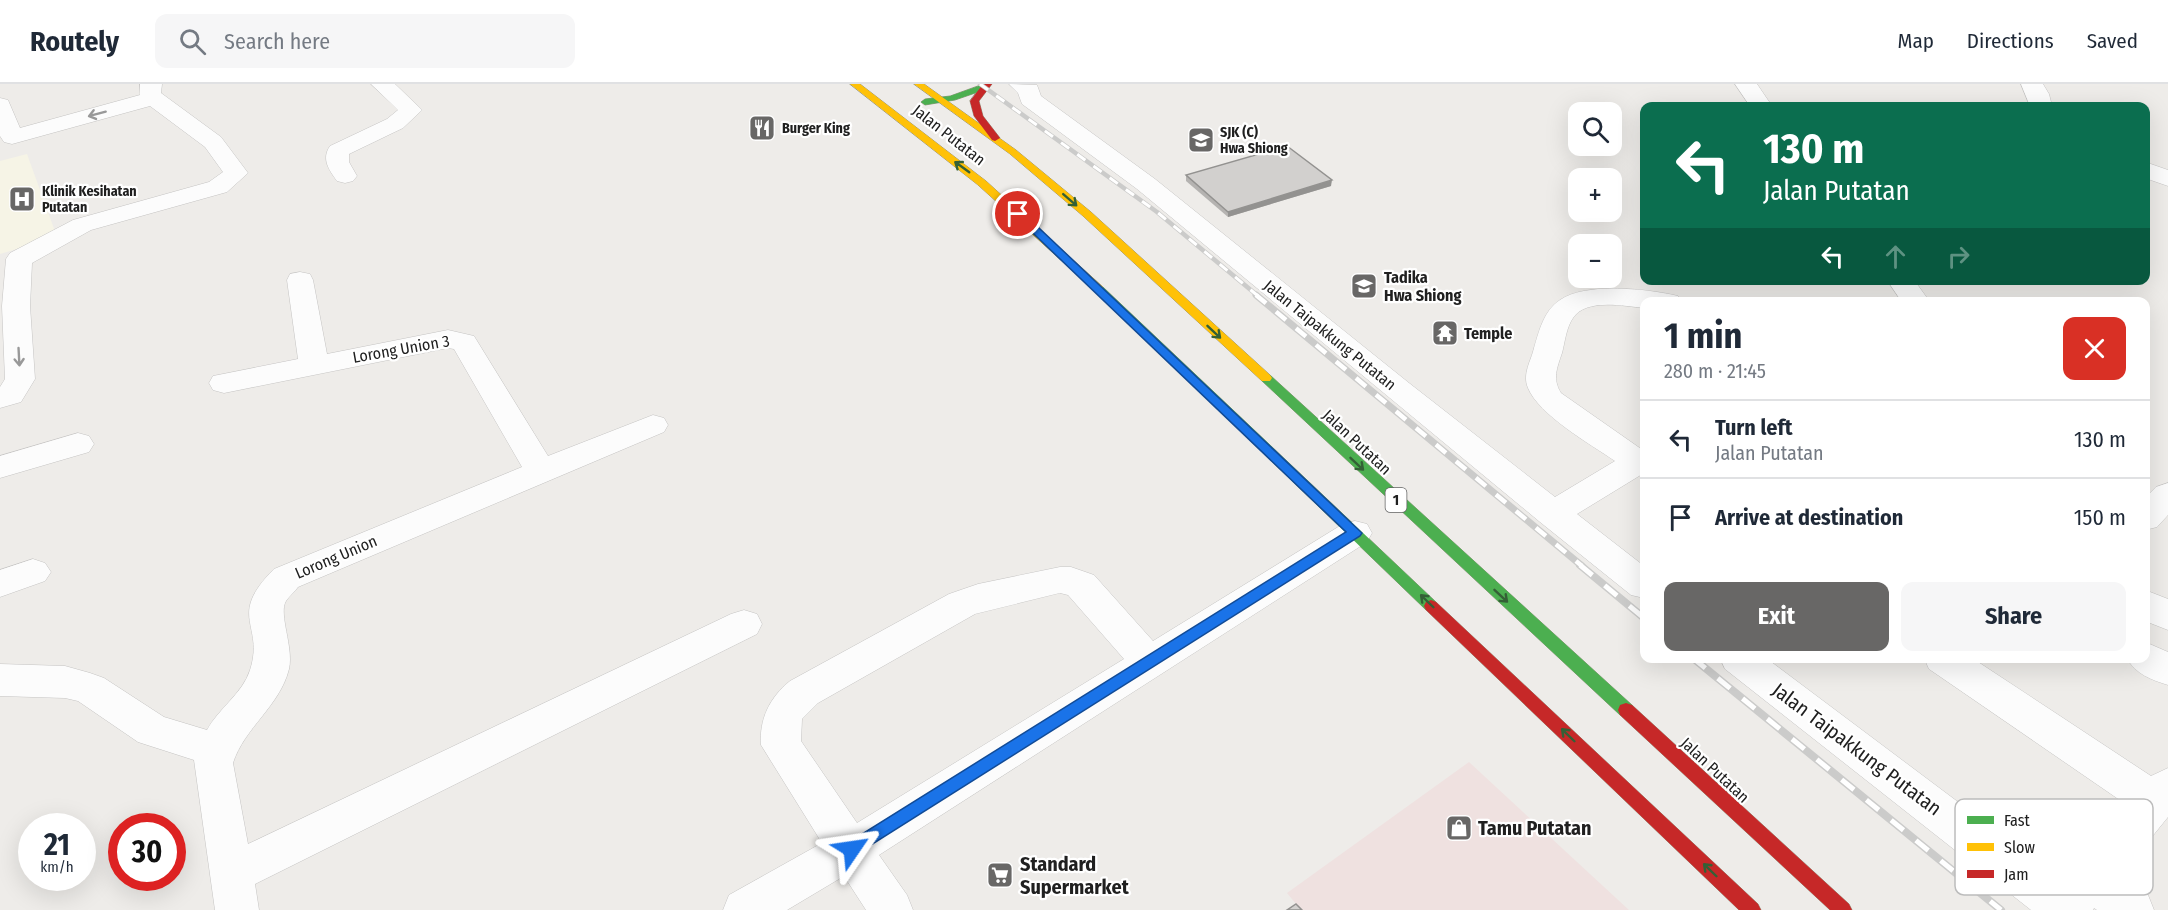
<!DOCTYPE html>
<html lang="en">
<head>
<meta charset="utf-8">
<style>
	body { margin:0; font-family:"Fira Sans Condensed",sans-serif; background:#f6f6f7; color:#1f2937; height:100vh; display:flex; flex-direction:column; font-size:22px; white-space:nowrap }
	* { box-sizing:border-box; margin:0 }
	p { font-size:20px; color:#747a83 }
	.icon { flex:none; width:33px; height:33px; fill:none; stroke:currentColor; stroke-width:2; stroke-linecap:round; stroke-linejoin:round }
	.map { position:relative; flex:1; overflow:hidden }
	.side { position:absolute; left:1640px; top:213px; width:510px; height:366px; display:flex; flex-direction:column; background:#fff; border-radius:12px; box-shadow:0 6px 24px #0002 }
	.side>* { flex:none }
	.guide { position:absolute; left:1640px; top:18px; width:510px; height:183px; border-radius:12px; box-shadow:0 6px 24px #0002; background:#0b6e4f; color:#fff; overflow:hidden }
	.controls { position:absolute; left:1568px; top:18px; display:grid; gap:12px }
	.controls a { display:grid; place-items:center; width:54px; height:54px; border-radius:12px; background:#fff; box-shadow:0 6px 24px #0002; font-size:30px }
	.speed { position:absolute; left:18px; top:729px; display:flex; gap:12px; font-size:30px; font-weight:700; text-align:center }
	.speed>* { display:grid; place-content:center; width:78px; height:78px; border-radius:50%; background:#fff; box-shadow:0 6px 24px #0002; line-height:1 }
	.speed small { font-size:15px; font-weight:400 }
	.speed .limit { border:9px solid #d22; background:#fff; color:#111 }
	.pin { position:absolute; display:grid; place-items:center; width:51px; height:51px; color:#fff; margin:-26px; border:3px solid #fff; border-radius:50%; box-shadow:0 2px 6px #0007 }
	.me { position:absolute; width:66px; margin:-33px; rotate:58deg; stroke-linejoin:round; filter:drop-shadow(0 0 4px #0008) }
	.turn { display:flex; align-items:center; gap:21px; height:126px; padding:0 24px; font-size:27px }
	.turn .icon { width:78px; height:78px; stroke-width:2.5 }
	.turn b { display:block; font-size:42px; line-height:51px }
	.lanes { display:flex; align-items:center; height:57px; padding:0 24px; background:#0003; justify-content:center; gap:30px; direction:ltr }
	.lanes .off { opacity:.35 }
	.round { display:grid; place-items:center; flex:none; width:63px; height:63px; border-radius:12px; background:#f6f6f7 }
	.head { display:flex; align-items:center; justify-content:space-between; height:102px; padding:0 24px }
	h1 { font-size:36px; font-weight:700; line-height:45px }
	.button { display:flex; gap:12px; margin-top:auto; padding:12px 24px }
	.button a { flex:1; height:69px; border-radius:12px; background:#686766; color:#fff; font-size:24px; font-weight:700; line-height:69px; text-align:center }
	.button a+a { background:#f6f6f7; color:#1f2937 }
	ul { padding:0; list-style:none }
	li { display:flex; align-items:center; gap:18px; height:78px; padding:0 24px; border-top:2px solid #e0e1e3 }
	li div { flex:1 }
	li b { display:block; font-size:22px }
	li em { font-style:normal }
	header { display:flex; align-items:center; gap:36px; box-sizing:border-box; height:84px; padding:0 30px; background:#fff; border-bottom:2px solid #e0e1e3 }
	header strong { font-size:28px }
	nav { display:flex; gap:33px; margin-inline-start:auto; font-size:21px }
	.search { width:420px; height:54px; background:#f6f6f7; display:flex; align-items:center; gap:15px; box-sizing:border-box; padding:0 21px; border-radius:12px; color:#747a83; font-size:22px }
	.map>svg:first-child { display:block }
	.commercial { fill:#efe1e0 }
	.education { fill:#f6f4e6 }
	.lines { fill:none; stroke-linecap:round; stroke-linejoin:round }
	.street-casing { stroke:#c5c4c3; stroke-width:1 }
	.fast-casing { stroke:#969682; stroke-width:1 }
	.slow-casing { stroke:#969682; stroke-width:1 }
	.jam-casing { stroke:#969682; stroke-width:1 }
	.street { fill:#fcfcfc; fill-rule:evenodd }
	.fast { fill:#4caf50; fill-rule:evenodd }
	.slow { fill:#ffc107; fill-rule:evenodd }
	.jam { fill:#c62828; fill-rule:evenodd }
	.rail-far2-casing { stroke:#cbcbca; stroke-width:4.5 }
	.rail-far1-casing { stroke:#cbcbca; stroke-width:7 }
	.rail-casing { stroke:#cbcbca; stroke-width:8 }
	.rail-far2 { stroke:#fff; stroke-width:3; stroke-dasharray:10; stroke-linecap:butt }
	.rail-far1 { stroke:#fff; stroke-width:4.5; stroke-dasharray:13; stroke-linecap:butt }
	.rail { stroke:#fff; stroke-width:5; stroke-dasharray:16; stroke-linecap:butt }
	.wall { fill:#b5b3b1 }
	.shaded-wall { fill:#939290 }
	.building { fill:#d2d0ce; stroke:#939290; stroke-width:1.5 }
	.oneway { stroke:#999 }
	.oneway2 { stroke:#346036 }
	.route { fill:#1a73e8; stroke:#114b97; stroke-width:1.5 }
	.labels { text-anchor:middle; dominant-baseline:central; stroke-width:4.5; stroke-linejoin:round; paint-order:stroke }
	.far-poi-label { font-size:14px; font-weight:bold; fill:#202020; stroke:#fff; text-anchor:start }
	.shield { fill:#fff; stroke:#636363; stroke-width:1.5 }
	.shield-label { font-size:15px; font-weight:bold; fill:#202020 }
	.street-label { font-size:16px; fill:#202020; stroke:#fff }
	.poi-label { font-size:16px; font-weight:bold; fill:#202020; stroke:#fff; text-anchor:start }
	.near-street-label { font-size:20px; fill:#202020; stroke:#fff }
	.near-poi-label { font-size:20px; font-weight:bold; fill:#202020; stroke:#fff; text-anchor:start }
	.key { fill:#fff; stroke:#bcbcbc; stroke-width:1.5 }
	.key-label { font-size:16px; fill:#202020 }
</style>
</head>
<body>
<header>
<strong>Routely</strong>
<div class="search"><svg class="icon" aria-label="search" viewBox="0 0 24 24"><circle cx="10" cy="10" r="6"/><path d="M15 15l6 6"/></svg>Search here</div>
<nav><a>Map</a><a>Directions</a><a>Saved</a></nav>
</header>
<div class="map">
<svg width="2168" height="826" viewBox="0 0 2168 826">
	<rect width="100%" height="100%" fill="#eeece9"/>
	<!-- commercial -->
	<path class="commercial" d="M1469 678 1629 826H1301L1287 809Z"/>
	<!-- education -->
	<path class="education" d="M27 70 57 153 0 170V77Z"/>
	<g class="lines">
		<defs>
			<path id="street" d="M140 0H162L161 9 221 53 248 89 227 108 91 146 32 179 30 222 35 295 21 318 0 324V303L5 295 2 222 6 175 10 169 73 136 209 98 223 88 205 63 150 22 12 60 4 58 0 52V14L8 16 20 44 140 11Z
				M371 0H395L422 26 403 44 349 70V78L357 92 353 97 345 99 337 97C329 86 321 75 330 62L387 35 398 26Z
				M1009 0 1037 1 1041 12 1155 95 1409 299 1555 413 1615 377C1590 360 1539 331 1528 304 1522 290 1531 277 1534 264 1539 247 1544 226 1560 216 1586 198 1648 205 1678 212L1681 218H1644V224C1624 222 1586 214 1573 234 1566 244 1565 258 1562 269 1557 284 1552 295 1561 309L1644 367V389L1577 430 1644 482V514L1631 511 1540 438 1137 105 1022 20 1018 9Z
				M1735 0H1757L1772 22H1750Z
				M2021 0H2043L2049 10 2052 22H2030Z
				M2145 78 2168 86V102L2145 94Z
				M300 188 310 190 313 196 327 270 448 246 474 252 548 372 653 331 664 334 668 341 664 348 298 503C295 508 289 512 286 517 278 530 294 563 289 585 280 622 244 644 233 679L248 760 731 530 744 526 757 530 762 540 757 550 255 800 259 826H215L194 676 138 658 78 617 65 614 0 612V580L65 582 90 589 104 594 164 633 207 646C218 625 243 609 250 586 265 540 226 533 274 485L522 383 454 265 448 264 224 309 213 306 209 299 213 292 298 275 287 196 290 190Z
				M1887 196H1914L1930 218H1902Z
				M78 349 89 352 94 360 89 368 0 394V372Z
				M2168 399V431L2157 443 2145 446V414L2156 403Z
				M1355 437 1367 440 1372 449 1367 458 879 771 907 811 913 826H866L844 792 787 826H723L729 811 822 759 761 661C759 635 770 613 790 597L949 510 978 500 1060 483H1071L1094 491 1153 557 1343 440ZM1060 509 1068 511 1124 575 857 739 801 657 802 635 818 619 975 530Z
				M33 475 45 479 51 488 45 497 0 513V486Z
				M2145 506 2168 515V546L2145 537Z
				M2145 558 2168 568V601C2152 596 2135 590 2127 574H2145Z
				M1720 574H1766L2062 796 2127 721 1929 585 1924 574H1972L2151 692 2168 684V733L2121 791 2148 811 2154 826H2097L2094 824 2093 826H2031L1725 585Z"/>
			<path id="fast" d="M984 0 987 1V5L955 16 925 21 921 18 925 15 950 12Z
				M1099 202 1103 203 1436 518 1438 522 1436 526H1426L1095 207V203Z
				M1266 290 1270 291 1632 621 1634 626 1632 631 1626 633 1620 631 1262 297 1260 294Z"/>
			<path id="slow" d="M850 0H860L986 97 1103 203V207H1095L978 101Z
				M914 0H924L1016 66 1091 128 1270 291 1272 294 1270 297H1262L1083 132 1010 70Z"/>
			<path id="jam" d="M983 0H992L979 17 983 32 1000 54 995 57 992 56 974 32 970 17Z
				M1431 516 1436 518 1758 820 1761 826H1739L1426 526 1424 522 1426 518Z
				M1626 619 1632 621 1849 820 1852 826H1830L1620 631 1618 626 1620 621Z"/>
		</defs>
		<!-- street casing -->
		<use href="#street" class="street-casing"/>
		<!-- fast casing -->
		<use href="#fast" class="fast-casing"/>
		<!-- slow casing -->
		<use href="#slow" class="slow-casing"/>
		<!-- jam casing -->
		<use href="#jam" class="jam-casing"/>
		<!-- street -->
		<use href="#street" class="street"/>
		<!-- fast -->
		<use href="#fast" class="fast"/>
		<!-- slow -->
		<use href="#slow" class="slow"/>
		<!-- jam -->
		<use href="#jam" class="jam"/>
		<defs>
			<path id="rail-far2" d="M980 0 1157 128 1258 212"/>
			<path id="rail-far1" d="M1256 211 1582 482"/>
			<path id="rail" d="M1580 481 1644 534
				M1693 574 2001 826"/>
		</defs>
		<!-- rail-far2 casing -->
		<use href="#rail-far2" class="rail-far2-casing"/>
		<!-- rail-far1 casing -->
		<use href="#rail-far1" class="rail-far1-casing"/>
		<!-- rail casing -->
		<use href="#rail" class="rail-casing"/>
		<!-- rail-far2 -->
		<use href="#rail-far2" class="rail-far2"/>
		<!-- rail-far1 -->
		<use href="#rail-far1" class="rail-far1"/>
		<!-- rail -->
		<use href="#rail" class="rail"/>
	</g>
	<!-- wall -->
	<path class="wall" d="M1186 91 1331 102 1228 133 1186 97Z"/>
	<!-- shaded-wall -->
	<path class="shaded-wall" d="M1332 96 1331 102 1228 133V128Z"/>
	<!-- building -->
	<path class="building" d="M1287 62 1332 96 1228 128 1186 91Z
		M1296 820 1302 826H1287Z"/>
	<!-- one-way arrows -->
	<defs><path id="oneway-shaft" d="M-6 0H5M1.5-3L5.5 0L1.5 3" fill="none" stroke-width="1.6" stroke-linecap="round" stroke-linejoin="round" transform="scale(1.5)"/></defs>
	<g class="oneway">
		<use href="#oneway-shaft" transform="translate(97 30) rotate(165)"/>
		<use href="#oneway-shaft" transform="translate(19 273) rotate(87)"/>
	</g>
	<g class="oneway2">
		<use href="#oneway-shaft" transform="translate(962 83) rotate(-144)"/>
		<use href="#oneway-shaft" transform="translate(1070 116) rotate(41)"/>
		<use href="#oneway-shaft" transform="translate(1214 248) rotate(43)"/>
		<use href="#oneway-shaft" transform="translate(1357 380) rotate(43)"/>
		<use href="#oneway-shaft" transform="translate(1501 512) rotate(43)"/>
		<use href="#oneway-shaft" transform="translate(1427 517) rotate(-136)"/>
		<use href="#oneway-shaft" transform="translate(1568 651) rotate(-136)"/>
		<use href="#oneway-shaft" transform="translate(1710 786) rotate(-136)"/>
	</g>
	<!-- route -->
	<path class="route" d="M1018 127 1022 128 1362 449 1360 452 852 773 846 771 843 765 846 760 1346 448 1015 132V128Z"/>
	<!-- icons -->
	<defs>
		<symbol id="restaurant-square" viewBox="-11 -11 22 22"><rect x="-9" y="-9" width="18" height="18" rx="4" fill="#686766" stroke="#fff"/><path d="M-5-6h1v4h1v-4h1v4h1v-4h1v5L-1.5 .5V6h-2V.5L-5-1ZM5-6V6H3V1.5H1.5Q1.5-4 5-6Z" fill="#fff"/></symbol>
		<symbol id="school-square" viewBox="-11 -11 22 22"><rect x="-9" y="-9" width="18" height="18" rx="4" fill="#686766" stroke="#fff"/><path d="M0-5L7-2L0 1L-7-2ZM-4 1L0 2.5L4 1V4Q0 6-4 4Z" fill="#fff"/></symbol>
		<symbol id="hospital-square" viewBox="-11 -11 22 22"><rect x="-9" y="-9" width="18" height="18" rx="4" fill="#686766" stroke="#fff"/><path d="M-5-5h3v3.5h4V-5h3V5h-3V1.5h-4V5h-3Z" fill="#fff"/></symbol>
		<symbol id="temple-square" viewBox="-11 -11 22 22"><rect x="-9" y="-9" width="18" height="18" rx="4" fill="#686766" stroke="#fff"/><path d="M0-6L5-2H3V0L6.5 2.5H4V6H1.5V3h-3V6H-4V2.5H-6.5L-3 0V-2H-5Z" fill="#fff"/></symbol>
		<symbol id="shop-square" viewBox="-11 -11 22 22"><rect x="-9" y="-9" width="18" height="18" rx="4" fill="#686766" stroke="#fff"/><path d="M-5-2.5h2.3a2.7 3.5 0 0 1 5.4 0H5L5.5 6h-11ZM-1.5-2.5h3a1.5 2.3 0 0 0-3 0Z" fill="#fff"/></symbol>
		<symbol id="supermarket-square" viewBox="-11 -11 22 22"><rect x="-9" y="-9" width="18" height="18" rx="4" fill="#686766" stroke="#fff"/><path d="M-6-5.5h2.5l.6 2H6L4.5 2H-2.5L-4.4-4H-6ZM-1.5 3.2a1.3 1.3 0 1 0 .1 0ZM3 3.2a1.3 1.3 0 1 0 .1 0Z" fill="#fff"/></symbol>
	</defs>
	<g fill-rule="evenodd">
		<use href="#restaurant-square" x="747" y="29" width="30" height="30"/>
		<use href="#school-square" x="1186" y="41" width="30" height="30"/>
		<use href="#hospital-square" x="7" y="100" width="30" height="30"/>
		<use href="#school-square" x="1349" y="187" width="30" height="30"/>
		<use href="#temple-square" x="1430" y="234" width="30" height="30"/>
		<use href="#shop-square" x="1444" y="729" width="30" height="30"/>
		<use href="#supermarket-square" x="985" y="776" width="30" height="30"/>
	</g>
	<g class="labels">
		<!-- far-poi labels -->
		<g class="far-poi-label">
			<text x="782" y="44">Burger King</text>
			<text x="1220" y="48">SJK (C)<tspan x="1220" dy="16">Hwa Shiong</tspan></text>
			<text x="42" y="107">Klinik Kesihatan<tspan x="42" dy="16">Putatan</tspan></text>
		</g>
		<!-- shield labels -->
		<rect class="shield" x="1385.5" y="404" width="21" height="24" rx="4.5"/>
		<g class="shield-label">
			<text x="1396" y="416">1</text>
		</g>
		<!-- street labels -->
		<g class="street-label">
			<text transform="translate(949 51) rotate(38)">Jalan Putatan</text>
			<text transform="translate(1330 251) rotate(39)">Jalan Taipakkung Putatan</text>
			<text transform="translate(401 265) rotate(-10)">Lorong Union 3</text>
			<text transform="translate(1357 358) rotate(43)">Jalan Putatan</text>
			<text transform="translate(336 473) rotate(-23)">Lorong Union</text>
			<text transform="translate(1715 686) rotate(43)">Jalan Putatan</text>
		</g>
		<!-- poi labels -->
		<g class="poi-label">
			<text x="1384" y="193">Tadika<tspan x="1384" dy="18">Hwa Shiong</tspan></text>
			<text x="1464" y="249">Temple</text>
		</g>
		<!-- near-street labels -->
		<g class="near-street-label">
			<text transform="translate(1857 665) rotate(37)">Jalan Taipakkung Putatan</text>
		</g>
		<!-- near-poi labels -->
		<g class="near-poi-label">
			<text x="1478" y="744">Tamu Putatan</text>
			<text x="1020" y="780">Standard<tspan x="1020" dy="23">Supermarket</tspan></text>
		</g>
	</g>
	<!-- legend -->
	<rect x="1955" y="715" width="198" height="96" rx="9" class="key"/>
	<rect x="1967" y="732" width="27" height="8" fill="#4caf50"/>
	<rect x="1967" y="759" width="27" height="8" fill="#ffc107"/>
	<rect x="1967" y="786" width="27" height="8" fill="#c62828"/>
	<g class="key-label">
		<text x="2004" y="742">Fast</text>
		<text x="2004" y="769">Slow</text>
		<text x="2004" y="796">Jam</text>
	</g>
</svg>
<div class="controls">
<a><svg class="icon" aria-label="search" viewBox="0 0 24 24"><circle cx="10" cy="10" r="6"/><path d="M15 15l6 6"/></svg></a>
<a>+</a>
<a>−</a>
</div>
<div class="speed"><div>21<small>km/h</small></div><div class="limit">30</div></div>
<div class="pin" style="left:1018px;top:130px;background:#d93025"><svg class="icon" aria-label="arrive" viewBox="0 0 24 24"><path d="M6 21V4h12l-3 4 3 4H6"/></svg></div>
<svg class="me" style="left:852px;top:765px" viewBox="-20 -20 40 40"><path d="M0-17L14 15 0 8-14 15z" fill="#1a73e8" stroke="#fff" stroke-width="4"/></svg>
<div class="guide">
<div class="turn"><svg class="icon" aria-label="left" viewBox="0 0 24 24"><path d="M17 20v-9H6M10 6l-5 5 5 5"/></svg><div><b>130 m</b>Jalan Putatan</div></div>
<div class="lanes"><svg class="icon" aria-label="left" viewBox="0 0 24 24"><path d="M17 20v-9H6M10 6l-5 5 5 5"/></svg><svg class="icon off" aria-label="ahead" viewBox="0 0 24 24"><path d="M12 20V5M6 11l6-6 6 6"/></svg><svg class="icon off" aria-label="right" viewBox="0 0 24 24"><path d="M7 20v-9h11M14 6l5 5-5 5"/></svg></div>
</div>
<section class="side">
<div class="head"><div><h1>1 min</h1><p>280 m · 21:45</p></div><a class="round" style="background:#d93025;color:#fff"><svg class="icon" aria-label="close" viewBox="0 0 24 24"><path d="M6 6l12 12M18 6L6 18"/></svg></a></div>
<ul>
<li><svg class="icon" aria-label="left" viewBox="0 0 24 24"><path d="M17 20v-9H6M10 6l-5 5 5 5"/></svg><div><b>Turn left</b><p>Jalan Putatan</p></div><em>130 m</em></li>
<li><svg class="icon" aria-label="arrive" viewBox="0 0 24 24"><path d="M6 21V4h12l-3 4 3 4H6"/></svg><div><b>Arrive at destination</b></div><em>150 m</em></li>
</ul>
<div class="button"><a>Exit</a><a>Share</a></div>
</section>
</div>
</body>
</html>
